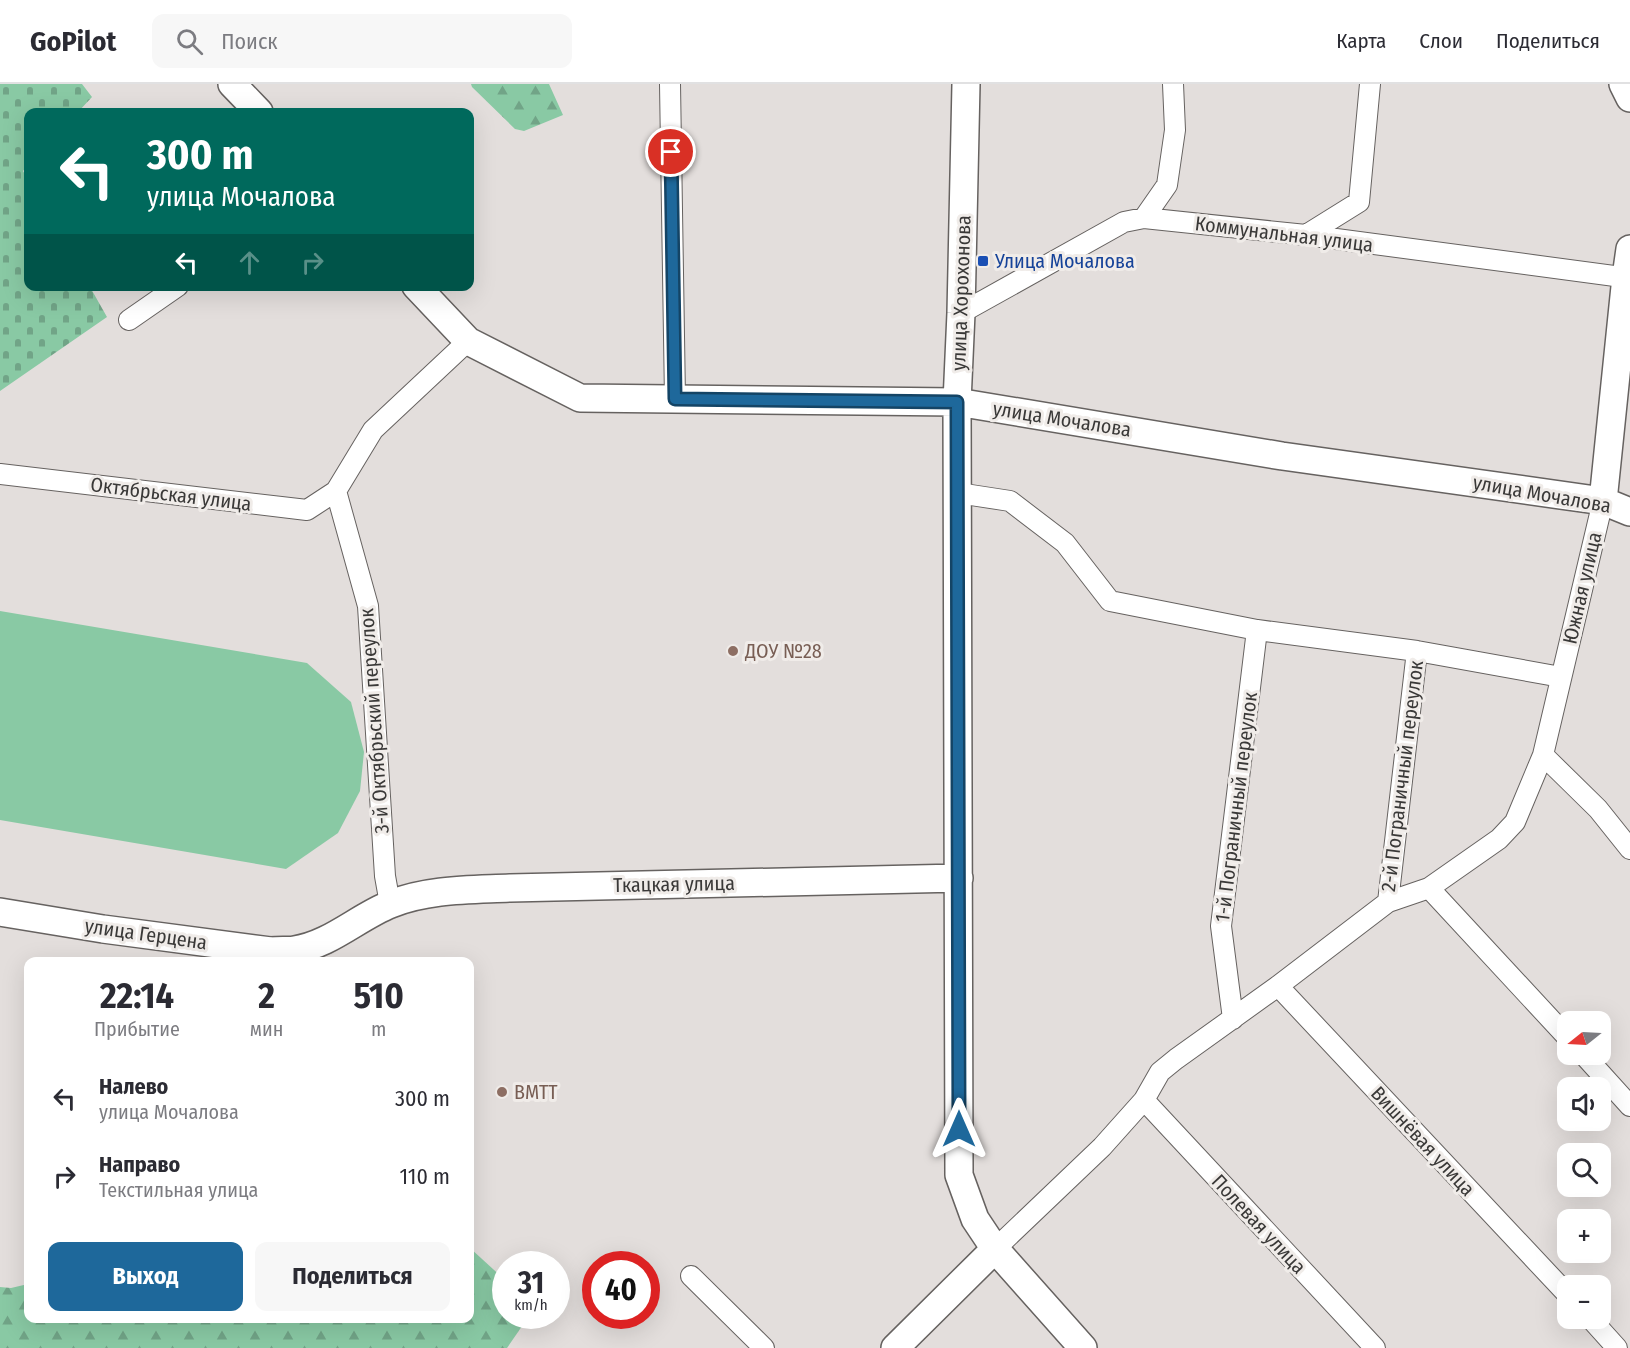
<!DOCTYPE html>
<html lang="ru">
<head>
<meta charset="utf-8">
<style>
	body { margin:0; font-family:"Fira Sans Condensed",sans-serif; background:#f7f7f7; color:#2b2b33; height:100vh; display:flex; flex-direction:column; font-size:22px; white-space:nowrap }
	* { box-sizing:border-box; margin:0 }
	p { font-size:20px; color:#7c7c81 }
	.icon { flex:none; width:33px; height:33px; fill:none; stroke:currentColor; stroke-width:2; stroke-linecap:round; stroke-linejoin:round }
	.map { position:relative; flex:1; overflow:hidden }
	.sheet { position:absolute; left:24px; top:873px; width:450px; height:366px; display:flex; flex-direction:column; background:#fff; border-radius:12px; box-shadow:0 6px 24px #0002 }
	.sheet>* { flex:none }
	.hud { position:absolute; left:24px; top:24px; width:450px; height:183px; border-radius:12px; box-shadow:0 6px 24px #0002; background:#00695c; color:#fff; overflow:hidden }
	.needle { width:39px; rotate:252deg }
	.buttons { position:absolute; left:1557px; top:927px; display:grid; gap:12px }
	.buttons a { display:grid; place-items:center; width:54px; height:54px; border-radius:12px; background:#fff; box-shadow:0 6px 24px #0002; font-size:30px }
	.speed { position:absolute; left:492px; top:1167px; display:flex; gap:12px; font-size:30px; font-weight:700; text-align:center }
	.speed>* { display:grid; place-content:center; width:78px; height:78px; border-radius:50%; background:#fff; box-shadow:0 6px 24px #0002; line-height:1 }
	.speed small { font-size:15px; font-weight:400 }
	.speed .limit { border:9px solid #d22; background:#fff; color:#111 }
	.pin { position:absolute; display:grid; place-items:center; width:51px; height:51px; color:#fff; margin:-26px; border:3px solid #fff; border-radius:50%; box-shadow:0 2px 6px #0007 }
	.me { position:absolute; width:66px; margin:-33px; rotate:0deg; stroke-linejoin:round; filter:drop-shadow(0 0 4px #0008) }
	.turn { display:flex; align-items:center; gap:21px; height:126px; padding:0 24px; font-size:27px }
	.turn .icon { width:78px; height:78px; stroke-width:2.5 }
	.turn b { display:block; font-size:42px; line-height:51px }
	.lanes { display:flex; align-items:center; height:57px; padding:0 24px; background:#0003; justify-content:center; gap:30px; direction:ltr }
	.lanes .off { opacity:.35 }
	.eta { display:flex; justify-content:space-evenly; align-items:center; height:102px; text-align:center }
	.eta b { font-size:36px; font-weight:700; line-height:42px }
	.button { display:flex; gap:12px; margin-top:auto; padding:12px 24px }
	.button a { flex:1; height:69px; border-radius:12px; background:#1e689b; color:#fff; font-size:24px; font-weight:700; line-height:69px; text-align:center }
	.button a+a { background:#f7f7f7; color:#2b2b33 }
	ul { padding:0; list-style:none }
	li { display:flex; align-items:center; gap:18px; height:78px; padding:0 24px }
	li div { flex:1 }
	li b { display:block; font-size:22px }
	li em { font-style:normal }
	header { display:flex; align-items:center; gap:36px; box-sizing:border-box; height:84px; padding:0 30px; background:#fff; border-bottom:2px solid #e1e1e2 }
	header strong { font-size:28px }
	nav { display:flex; gap:33px; margin-inline-start:auto; font-size:21px }
	.search { width:420px; height:54px; background:#f7f7f7; display:flex; align-items:center; gap:15px; box-sizing:border-box; padding:0 21px; border-radius:12px; color:#7c7c81; font-size:22px }
	.map>svg:first-child { display:block }
	.green { fill:#89c9a4 }
	.forest { fill:url(#forest-firs) }
	.cemetery { fill:url(#cemetery-stones) }
	.lines { fill:none; stroke-linecap:round; stroke-linejoin:round }
	.street-casing { stroke:#666260; stroke-width:22 }
	.secondary-casing { stroke:#666260; stroke-width:30 }
	.street { stroke:#fff; stroke-width:20 }
	.secondary { stroke:#fff; stroke-width:27 }
	.route-casing { stroke:#144465; stroke-width:15 }
	.route { stroke:#1e689b; stroke-width:10 }
	.transit-dot { fill:#1a4fb4; stroke:#f0ece9; stroke-width:2 }
	.education-dot { fill:#8d6e63; stroke:#f0ece9; stroke-width:2 }
	.labels { text-anchor:middle; dominant-baseline:central; stroke-width:6; stroke-linejoin:round; paint-order:stroke }
	.street-label { font-size:20px; fill:#3a3938; stroke:#f0ece9 }
	.transit-label { font-size:20px; fill:#164399; stroke:#f0ece9; text-anchor:start }
	.education-label { font-size:20px; fill:#785e54; stroke:#f0ece9; text-anchor:start }
</style>
</head>
<body>
<header>
<strong>GoPilot</strong>
<div class="search"><svg class="icon" aria-label="search" viewBox="0 0 24 24"><circle cx="10" cy="10" r="6"/><path d="M15 15l6 6"/></svg>Поиск</div>
<nav><a>Карта</a><a>Слои</a><a>Поделиться</a></nav>
</header>
<div class="map">
<svg width="1630" height="1264" viewBox="0 0 1630 1264">
	<defs>
		<pattern id="forest-firs" width="22" height="20" patternUnits="userSpaceOnUse" patternTransform="scale(1.5)"><rect width="22" height="20" fill="#89c9a4"/><path d="M5 1l3.5 6h-7zM16 11l3.5 6h-7z" fill="#71a487"/></pattern>
		<pattern id="cemetery-stones" width="16" height="16" patternUnits="userSpaceOnUse" patternTransform="scale(1.5)"><rect width="16" height="16" fill="#89c9a4"/><path d="M2 7V4a2 2 0 0 1 4 0v3zM10 15v-3a2 2 0 0 1 4 0v3z" fill="#71a487"/></pattern>
	</defs>
	<rect width="100%" height="100%" fill="#e3dedc"/>
	<!-- green -->
	<path class="green" d="M0 527 307 579 351 618 364 668 360 707 338 749 286 785 0 736Z"/>
	<!-- forest -->
	<path class="forest" d="M471 0H549L563 31 524 47 515 45 472 3Z
		M470 1164 505 1196 506 1232H529L507 1264H0V1203L11 1204 28 1200V1234H140L141 1236 177 1234H470Z"/>
	<!-- cemetery -->
	<path class="cemetery" d="M0 0H82L92 13 78 28H28V81L23 87 28 96V202L90 203 107 233 0 307Z"/>
	<g class="lines">
		<defs>
			<path id="street" d="M670 0 675 315
				M1144 134 1167 101 1175 46 1173 0
				M1306 151 1359 118 1370 0
				M961 229 1124 138 1144 134 1306 151 1630 194
				M129 236 178 202
				M0 390 307 426 336 407
				M958 409 1010 417 1065 459 1110 517 1257 546 1417 567 1561 593
				M1543 671 1598 725 1630 765
				M1429 804 1568 954
				M1388 818 1417 567
				M390 820 385 792 368 522 336 407 373 346 468 257
				M1278 902 1568 1211
				M1233 935 1221 842 1257 546
				M1583 970 1630 1022
				M1144 1016 1375 1264
				M995 1165 1102 1063 1144 1016 1160 988 1176 975 1278 902 1388 818 1429 804 1499 755 1515 738 1543 671 1603 417
				M691 1192 764 1264
				M1590 1234 1617 1264"/>
			<path id="secondary" d="M232 0 259 28
				M966 0 961 229 957 318 959 1091 975 1135 995 1165 1083 1264
				M1623 0 1630 14
				M416 202 468 257 580 314 957 318 1282 372 1603 417 1630 428
				M1603 417 1626 193 1630 165
				M0 828 103 845 271 867C279 866 287 867 294 866 330 861 358 833 391 820 428 805 471 806 510 804L959 794
				M895 1264 995 1165"/>
		</defs>
		<!-- street casing -->
		<use href="#street" class="street-casing"/>
		<!-- secondary casing -->
		<use href="#secondary" class="secondary-casing"/>
		<!-- street -->
		<use href="#street" class="street"/>
		<!-- secondary -->
		<use href="#secondary" class="secondary"/>
	</g>
	<g class="lines">
		<defs>
			<path id="route" d="M671 68 675 315 957 318 959 1045"/>
		</defs>
		<!-- route casing -->
		<use href="#route" class="route-casing"/>
		<!-- route -->
		<use href="#route" class="route"/>
	</g>
	<!-- markers -->
	<rect class="transit-dot" x="977" y="171" width="12" height="12" rx="3"/>
	<g class="education-dot">
		<circle cx="733" cy="567" r="6"/>
		<circle cx="502" cy="1008" r="6"/>
	</g>
	<g class="labels">
		<!-- street labels -->
		<g class="street-label">
			<text transform="translate(1284 150) rotate(7)">Коммунальная улица</text>
			<text transform="translate(961 209) rotate(-88)">улица Хорохонова</text>
			<text transform="translate(1062 335) rotate(9)">улица Мочалова</text>
			<text transform="translate(171 410) rotate(7)">Октябрьская улица</text>
			<text transform="translate(1542 410) rotate(10)">улица Мочалова</text>
			<text transform="translate(1582 504) rotate(-77)">Южная улица</text>
			<text transform="translate(374 637) rotate(-94)">3-й Октябрьский переулок</text>
			<text transform="translate(1402 692) rotate(-83)">2-й Пограничный переулок</text>
			<text transform="translate(1236 723) rotate(-83)">1-й Пограничный переулок</text>
			<text transform="translate(674 800) rotate(-1)">Ткацкая улица</text>
			<text transform="translate(146 850) rotate(8)">улица Герцена</text>
			<text transform="translate(1423 1057) rotate(47)">Вишнёвая улица</text>
			<text transform="translate(1259 1140) rotate(47)">Полевая улица</text>
		</g>
		<!-- transit labels -->
		<g class="transit-label">
			<text x="995" y="177">Улица Мочалова</text>
		</g>
		<!-- education labels -->
		<g class="education-label">
			<text x="745" y="567">ДОУ №28</text>
			<text x="514" y="1008">ВМТТ</text>
		</g>
	</g>
</svg>
<div class="buttons">
<a><svg class="needle" viewBox="-14 -14 28 28"><path d="M0-13l5 13h-10z" fill="#e53935"/><path d="M0 13l5-13h-10z" fill="#7c7c81"/></svg></a>
<a><svg class="icon" aria-label="sound" viewBox="0 0 24 24"><path d="M4 9h4l5-4v14l-5-4H4zM17 9q2 3 0 6"/></svg></a>
<a><svg class="icon" aria-label="search" viewBox="0 0 24 24"><circle cx="10" cy="10" r="6"/><path d="M15 15l6 6"/></svg></a>
<a>+</a>
<a>−</a>
</div>
<div class="speed"><div>31<small>km/h</small></div><div class="limit">40</div></div>
<div class="pin" style="left:671px;top:68px;background:#d93025"><svg class="icon" aria-label="arrive" viewBox="0 0 24 24"><path d="M6 21V4h12l-3 4 3 4H6"/></svg></div>
<svg class="me" style="left:959px;top:1045px" viewBox="-20 -20 40 40"><path d="M0-17L14 15 0 8-14 15z" fill="#1e689b" stroke="#fff" stroke-width="4"/></svg>
<div class="hud">
<div class="turn"><svg class="icon" aria-label="left" viewBox="0 0 24 24"><path d="M17 20v-9H6M10 6l-5 5 5 5"/></svg><div><b>300 m</b>улица Мочалова</div></div>
<div class="lanes"><svg class="icon" aria-label="left" viewBox="0 0 24 24"><path d="M17 20v-9H6M10 6l-5 5 5 5"/></svg><svg class="icon off" aria-label="ahead" viewBox="0 0 24 24"><path d="M12 20V5M6 11l6-6 6 6"/></svg><svg class="icon off" aria-label="right" viewBox="0 0 24 24"><path d="M7 20v-9h11M14 6l5 5-5 5"/></svg></div>
</div>
<section class="sheet">
<div class="eta">
<div><b>22:14</b><p>Прибытие</p></div>
<div><b>2</b><p>мин</p></div>
<div><b>510</b><p>m</p></div>
</div>
<ul>
<li><svg class="icon" aria-label="left" viewBox="0 0 24 24"><path d="M17 20v-9H6M10 6l-5 5 5 5"/></svg><div><b>Налево</b><p>улица Мочалова</p></div><em>300 m</em></li>
<li><svg class="icon" aria-label="right" viewBox="0 0 24 24"><path d="M7 20v-9h11M14 6l5 5-5 5"/></svg><div><b>Направо</b><p>Текстильная улица</p></div><em>110 m</em></li>
</ul>
<div class="button"><a>Выход</a><a>Поделиться</a></div>
</section>
</div>
</body>
</html>
